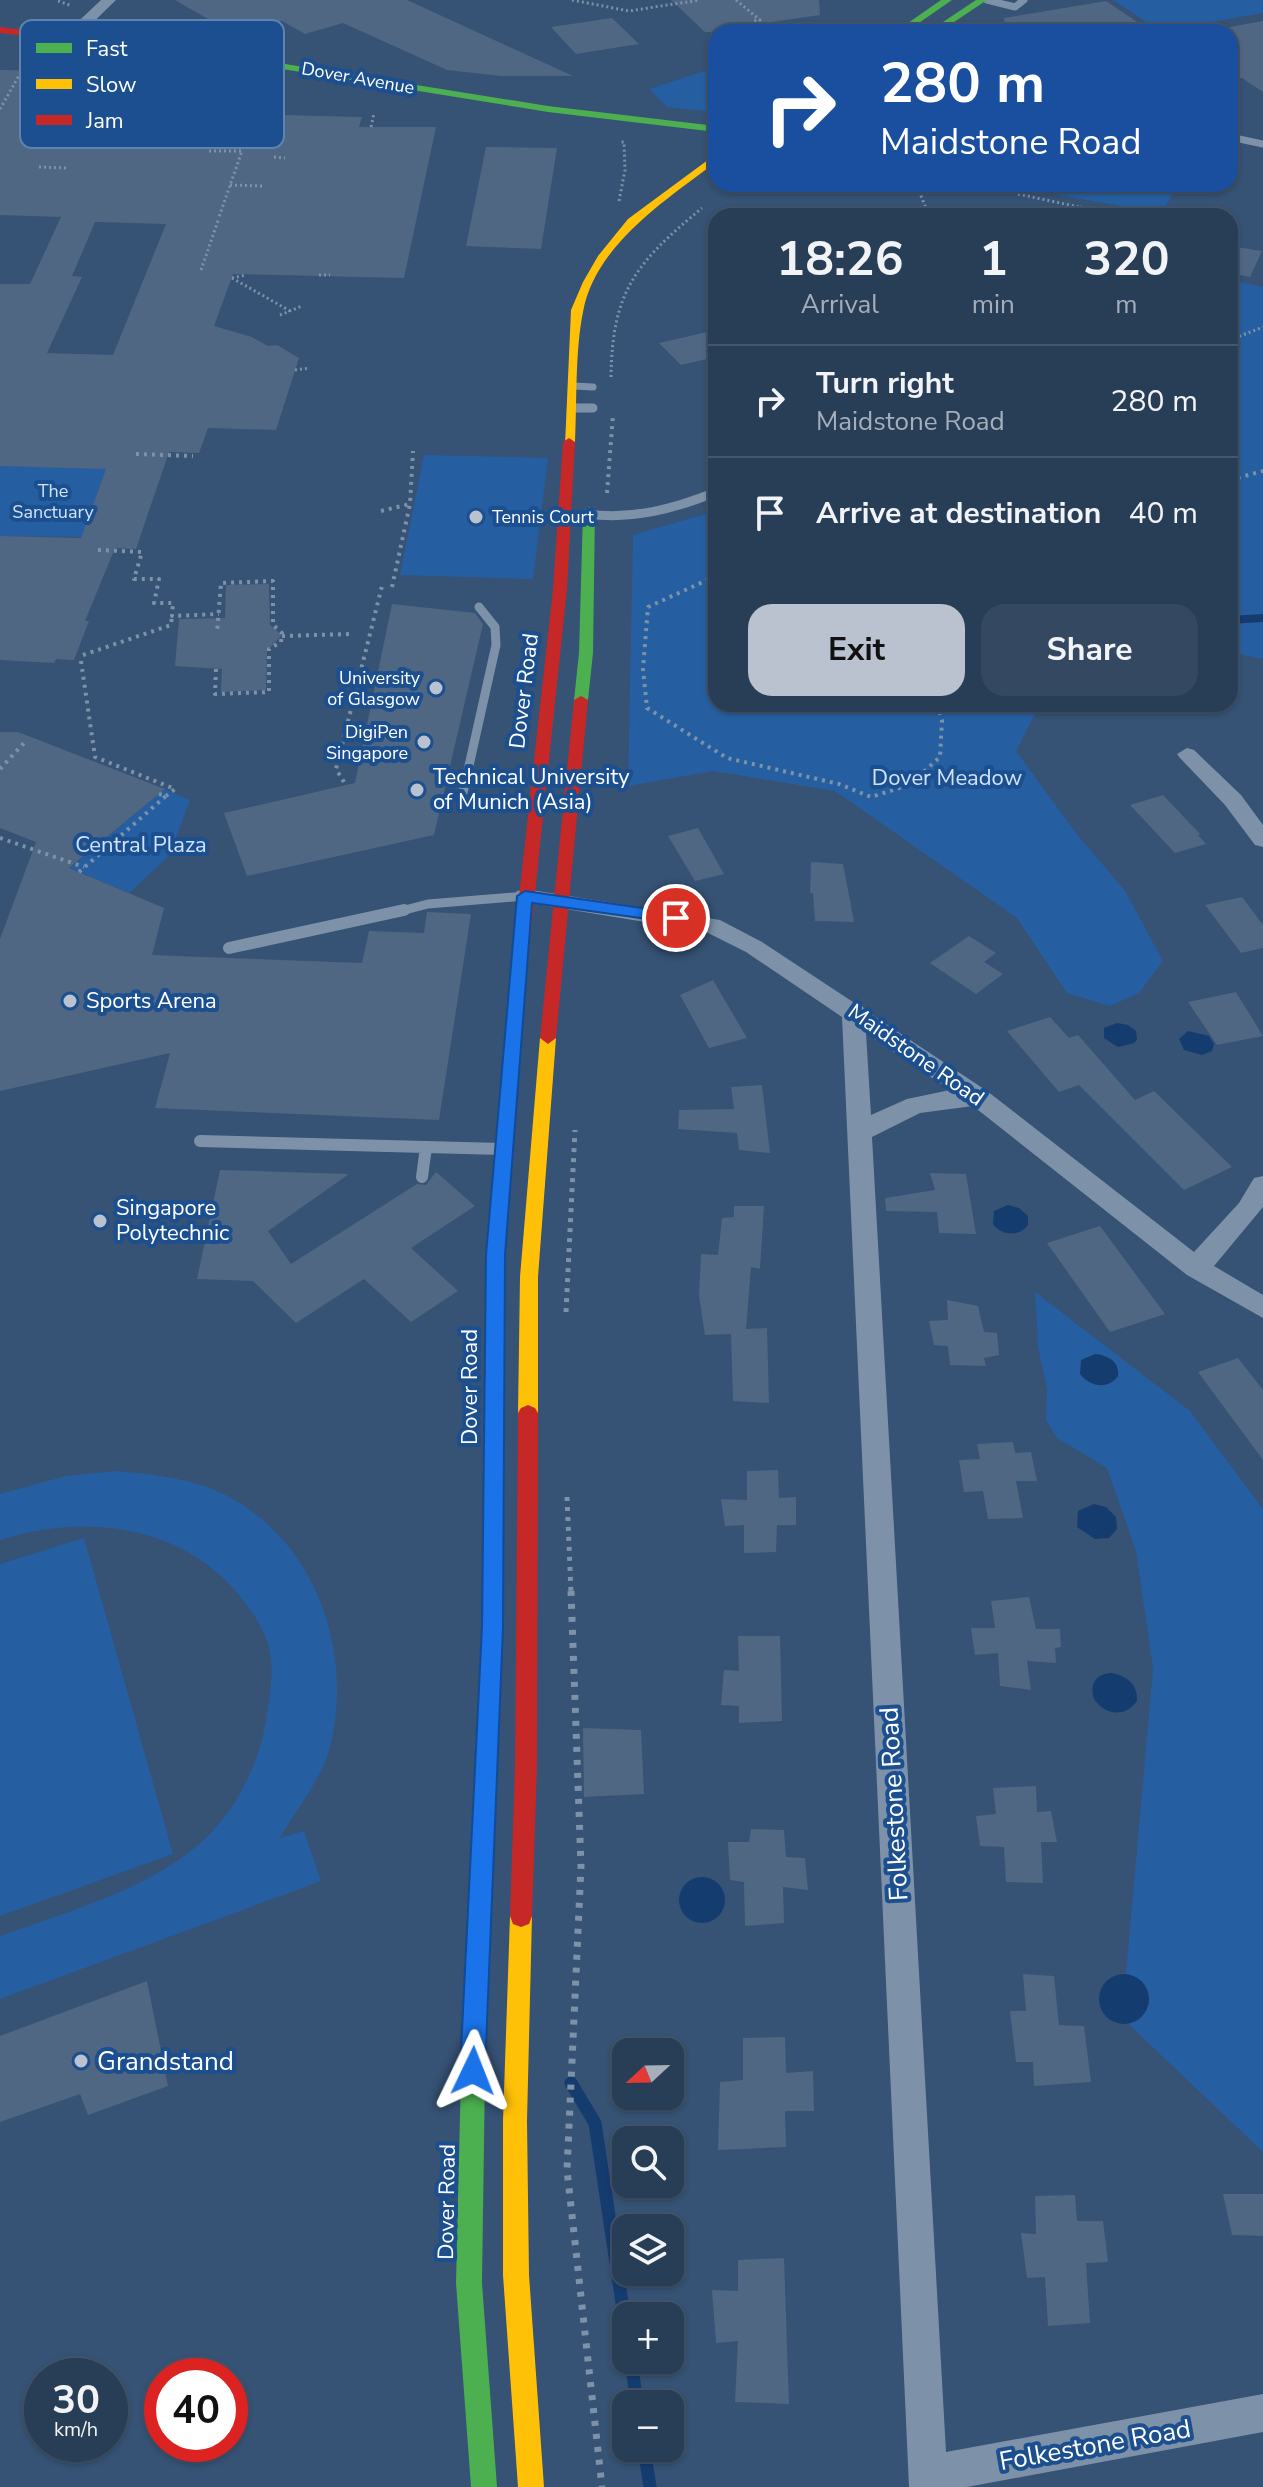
<!DOCTYPE html>
<html lang="en">
<head>
<meta charset="utf-8">
<style>
	body { margin:0; font-family:"Nunito Sans",sans-serif; background:#344961; color:#f1f3f6; height:100vh; display:flex; flex-direction:column; font-size:30px; white-space:nowrap }
	* { box-sizing:border-box; margin:0 }
	p { font-size:26px; color:#a5aeba }
	.icon { flex:none; width:44px; height:44px; fill:none; stroke:currentColor; stroke-width:2; stroke-linecap:round; stroke-linejoin:round }
	.map { position:relative; flex:1; overflow:hidden }
	.sheet { position:absolute; left:708px; top:208px; width:530px; height:504px; display:flex; flex-direction:column; background:#283e57; border-radius:24px; box-shadow:0 2px 6px #0004,0 0 0 2px #44576d }
	.sheet>* { flex:none }
	.hud { position:absolute; left:708px; top:24px; width:530px; height:168px; border-radius:24px; box-shadow:0 2px 6px #0004,0 0 0 2px #44576d; background:#1a4fa0; color:#fff; overflow:hidden }
	.needle { width:52px; rotate:248deg }
	.controls { position:absolute; left:612px; top:2038px; display:grid; gap:16px }
	.controls a { display:grid; place-items:center; width:72px; height:72px; border-radius:16px; background:#283e57; box-shadow:0 2px 6px #0004,0 0 0 2px #44576d; font-size:40px }
	.speed { position:absolute; left:24px; top:2358px; display:flex; gap:16px; font-size:40px; font-weight:700; text-align:center }
	.speed>* { display:grid; place-content:center; width:104px; height:104px; border-radius:50%; background:#283e57; box-shadow:0 2px 6px #0004,0 0 0 2px #44576d; line-height:1 }
	.speed small { font-size:20px; font-weight:400 }
	.speed .limit { border:12px solid #d22; background:#fff; color:#111 }
	.pin { position:absolute; display:grid; place-items:center; width:68px; height:68px; color:#fff; margin:-34px; border:4px solid #fff; border-radius:50%; box-shadow:0 2px 8px #0007 }
	.me { position:absolute; width:88px; margin:-44px; rotate:2deg; stroke-linejoin:round; filter:drop-shadow(0 0 6px #0008) }
	.turn { display:flex; align-items:center; gap:28px; height:168px; padding:0 40px; font-size:36px }
	.turn .icon { width:104px; height:104px; stroke-width:2.5 }
	.turn b { display:block; font-size:56px; line-height:68px }
	.eta { display:flex; justify-content:space-evenly; align-items:center; height:136px; text-align:center }
	.eta b { font-size:48px; font-weight:700; line-height:56px }
	.button { display:flex; gap:16px; margin-top:auto; padding:16px 40px }
	.button a { flex:1; height:92px; border-radius:24px; background:#b9c2ce; color:#111; font-size:32px; font-weight:700; line-height:92px; text-align:center }
	.button a+a { background:#344961; color:#f1f3f6 }
	ul { padding:0; list-style:none }
	li { display:flex; align-items:center; gap:24px; height:112px; padding:0 40px; border-top:2px solid #44576d }
	li div { flex:1 }
	li b { display:block; font-size:30px }
	li em { font-style:normal }
	.map>svg:first-child { display:block }
	.green { fill:#265fa1 }
	.water { fill:#153c6e }
	.lines { fill:none; stroke-linecap:round; stroke-linejoin:round }
	.stream-far1 { stroke:#153c6e; stroke-width:8 }
	.stream { stroke:#153c6e; stroke-width:13 }
	.building { fill:#506783; fill-rule:evenodd }
	.path-far3 { stroke:#7d92a8; stroke-width:3; stroke-dasharray:2 3; stroke-linecap:butt }
	.path-far2 { stroke:#7d92a8; stroke-width:4; stroke-dasharray:3 5; stroke-linecap:butt }
	.path-far1 { stroke:#7d92a8; stroke-width:5; stroke-dasharray:4 6; stroke-linecap:butt }
	.path { stroke:#7d92a8; stroke-width:7; stroke-dasharray:5 8; stroke-linecap:butt }
	.lane-far2 { stroke:#7d92a8; stroke-width:7 }
	.lane-far1 { stroke:#7d92a8; stroke-width:9 }
	.lane { stroke:#7d92a8; stroke-width:12 }
	.street { fill:#7d92a8; fill-rule:evenodd }
	.fast { fill:#4caf50; fill-rule:evenodd }
	.slow { fill:#ffc107; fill-rule:evenodd }
	.jam { fill:#c62828; fill-rule:evenodd }
	.route { fill:#1a73e8; stroke:#114b97; stroke-width:2 }
	.poi-dot { fill:#b9c2ce; stroke:#1b4f8f; stroke-width:3 }
	.labels { text-anchor:middle; dominant-baseline:central; stroke-width:8; stroke-linejoin:round; paint-order:stroke }
	.far-street-label { font-size:18px; fill:#fff; stroke:#1b4f8f }
	.far-park-label { font-size:18px; fill:#cfe3fa; stroke:#1b4f8f }
	.far-poi-label { font-size:18px; fill:#fff; stroke:#1b4f8f; text-anchor:end }
	.street-label { font-size:22px; fill:#fff; stroke:#1b4f8f }
	.poi-label { font-size:22px; fill:#fff; stroke:#1b4f8f; text-anchor:start }
	.park-label { font-size:22px; fill:#cfe3fa; stroke:#1b4f8f }
	.near-street-label { font-size:26px; fill:#fff; stroke:#1b4f8f }
	.near-poi-label { font-size:26px; fill:#fff; stroke:#1b4f8f; text-anchor:start }
	.key { fill:#1b4f8f; stroke:#5f84b1; stroke-width:2 }
	.key-label { font-size:22px; fill:#fff }
</style>
</head>
<body>
<div class="map">
<svg width="1263" height="2487" viewBox="0 0 1263 2487">
	<rect width="100%" height="100%" fill="#365274"/>
	<!-- green -->
	<path class="green" d="M1113 0H1263V13L1160 31Z
		M708 70H716V112L667 107 649 89Z
		M1033 184H1178L1162 213 1029 190Z
		M1230 280 1263 287V659L1230 652Z
		M424 455 548 458 533 579 400 575Z
		M0 466 107 468 82 537 0 536Z
		M716 511V704H1044L1038 708 1016 751 1076 833 1125 891 1163 961 1139 993 1110 1006 1067 993 1017 918 835 791 713 771 628 786 633 535Z
		M165 789 190 800 169 856 129 893 70 868Z
		M1035 1292 1190 1411 1263 1509V2152L1122 2018 1153 1669 1136 1551 1107 1468 1057 1438 1046 1420 1047 1389 1038 1347Z
		M117 1471C148 1474 178 1477 207 1487 312 1526 358 1651 328 1754 320 1780 294 1813 280 1838L304 1831 321 1881 0 1999V1936C67 1912 154 1888 207 1837 237 1807 260 1762 266 1720 270 1694 276 1667 267 1641 262 1625 249 1608 239 1595 181 1524 83 1513 0 1540V1494L66 1476Z
		M84 1538 173 1854 0 1916V1564Z"/>
	<!-- water -->
	<path class="water" d="M1117 1023 1128 1025 1136 1031 1137 1040 1134 1043 1118 1047 1104 1038V1028Z
		M1188 1031 1209 1036 1214 1044 1212 1051 1202 1055 1184 1050 1179 1039Z
		M1008 1205 1019 1208 1028 1216V1225C1019 1237 1002 1236 993 1224L994 1211Z
		M1095 1354C1108 1355 1120 1362 1118 1376 1108 1390 1090 1387 1080 1374L1081 1360Z
		M1094 1504 1106 1507 1116 1517 1117 1529 1109 1538 1095 1539 1077 1527 1078 1511Z
		M1111 1673C1127 1676 1138 1684 1137 1701 1125 1718 1105 1715 1094 1699 1089 1684 1096 1674 1111 1673Z
		M679 1900a23 23 0 1 1 46 0a23 23 0 1 1-46 0Z
		M1099 1999a25 25 0 1 1 50 0a25 25 0 1 1-50 0Z"/>
	<g class="lines">
		<!-- stream-far1 -->
		<path class="stream-far1" d="M1230 620 1263 618"/>
		<!-- stream -->
		<path class="stream" d="M571 2083 595 2123 626 2329
			M631 2360 637 2404
			M644 2448 650 2487"/>
	</g>
	<!-- building -->
	<path class="building" d="M175 0H407L573 76H501L447 70 343 23 305 34 282 21 234 34Z
		M671 0H819L820 15 765 23 775 32H705Z
		M1106 1 1152 32H1005L1004 18Z
		M612 18 639 44 576 54 551 27Z
		M1263 21V92L1242 78 1230 80V27Z
		M0 70 88 71 54 136 111 137 122 111 362 117 359 127H436L404 278 233 274 214 326 252 337 268 346 277 345 299 358 276 430 208 428 199 453 169 452 136 549 115 548 85 621H89L74 660 56 659 54 663 0 660V536L81 538 106 469 0 466V284H30L61 217 0 215ZM95 222 166 224 113 355 47 353 82 277 72 276Z
		M486 147 557 148 541 249 466 246Z
		M1230 246 1262 251 1250 277 1230 273Z
		M716 330V357L681 365 659 343Z
		M269 584 270 625 282 635 267 651 266 690 221 692 222 669 175 666 179 619 225 618 226 585Z
		M392 604 475 613 483 624 434 835 247 876 224 813 355 783Z
		M0 732H18L165 789 69 868 164 908 152 955 362 963 369 931 424 933 427 912 471 914 439 1120 155 1108 170 1053 0 1091V939L36 842 0 828Z
		M1163 795 1200 834 1198 835 1206 844 1175 853 1130 805Z
		M698 828 724 874 695 881 668 836Z
		M811 862 843 864 854 922 815 921 813 893H810Z
		M1242 897 1263 925V948L1241 953 1205 905Z
		M969 936 996 953 984 962 1003 974 976 994 930 963Z
		M713 980 747 1038 709 1048 680 995Z
		M1236 992 1263 1036 1217 1045 1188 1002Z
		M1050 1017 1069 1038 1078 1035 1135 1100 1154 1091 1232 1167 1184 1190 1079 1085 1059 1092 1007 1031Z
		M762 1085 770 1153 739 1150 737 1133 678 1129 679 1110 734 1109 731 1087Z
		M220 1170 349 1174 268 1231 291 1264 417 1184 426 1185 436 1172 475 1206 411 1248 458 1291 411 1322 364 1279 296 1323 253 1281 197 1279Z
		M930 1173 966 1174 976 1234 939 1233 937 1212 886 1211 885 1198 935 1190Z
		M734 1206H764L760 1269 751 1267 746 1329 767 1328 769 1403 733 1401 731 1334 705 1335 699 1296 701 1254 718 1255 722 1218 734 1217Z
		M1100 1226 1165 1314 1110 1332 1047 1243Z
		M947 1300 978 1306 984 1332 997 1333 999 1355 984 1358 986 1366 950 1365 948 1346 934 1345 929 1321 948 1320Z
		M1238 1358 1263 1390V1460L1198 1372Z
		M1013 1442 1015 1453 1031 1452 1037 1481H1016L1023 1518 988 1519 983 1491 964 1492 959 1460 980 1459 977 1444Z
		M778 1470 779 1498 796 1497V1525H777L776 1552 744 1553V1525L725 1526 721 1499 747 1500V1471Z
		M1029 1597 1036 1629H1060L1061 1647 1055 1648 1056 1663 1027 1661 1031 1690 1000 1686 998 1653 975 1655 971 1628H995L991 1601Z
		M738 1636H780L782 1721 739 1723V1706L721 1705 724 1670 739 1671Z
		M583 1728 641 1730 644 1794 584 1797Z
		M1036 1786 1037 1812 1051 1811 1057 1842H1041L1043 1883 1006 1882 1004 1847 980 1846 976 1816 996 1814 993 1788Z
		M751 1829 784 1830 786 1857 805 1858 808 1890 783 1887 784 1923 745 1926 744 1882 730 1880 728 1842H749Z
		M1023 1974 1054 1976 1059 2025 1084 2026 1091 2082 1034 2086 1033 2062H1016L1010 2011H1026Z
		M147 1981 168 2086 88 2115 80 2094 0 2122V2036Z
		M785 2037 786 2073 813 2071 814 2111H785L786 2147 718 2150 720 2082 743 2080V2038Z
		M1223 2194H1263V2236L1232 2235Z
		M1075 2195 1077 2221H1103L1108 2262 1086 2263 1090 2323 1048 2326 1045 2277 1027 2278 1021 2233 1036 2234 1035 2196Z
		M784 2258 789 2404 735 2402 738 2341 716 2343 712 2290 738 2291V2260Z"/>
	<g class="lines">
		<!-- path-far3 -->
		<path class="path-far3" d="M572 0 629 11 700 0
			M736 0 760 20 753 21 757 24
			M58 1 72 6
			M0 109 21 72
			M251 111 278 89
			M371 127 374 113
			M209 151H242L219 217
			M274 157 285 158
			M39 167 66 168
			M230 185 264 186
			M919 191 929 216
			M1018 194 1079 207 1082 216
			M619 201 625 170 624 142H620
			M1080 207 1110 213
			M201 270 219 218
			M319 275H330
			M232 278 290 311
			M232 278 246 275
			M280 315 302 306
			M1230 340 1263 327
			M295 370 310 368
			M611 377C612 290 637 262 702 208"/>
		<!-- path-far2 -->
		<path class="path-far2" d="M136 454 193 456
			M1230 480 1263 471
			M607 493 613 415
			M381 511 410 504
			M98 550 142 552 134 579H159L154 603H173L172 616 219 614
			M716 576 648 607 643 669 647 708 727 758 839 784 871 797 909 785 940 757 942 720 937 704
			M392 587 410 504 413 451
			M282 636 351 634
			M83 655 171 625 172 616
			M81 661 95 757 175 789 166 796
			M216 669 215 694 269 692V649L281 642 282 633 273 625V581L221 583 217 633
			M343 673H359
			M0 769 24 743
			M344 782 336 769 382 586
			M0 838 84 867
			M79 872 166 796 159 794"/>
		<!-- path-far1 -->
		<path class="path-far1" d="M566 1312 575 1130
			M567 1497 571 1593"/>
		<!-- path -->
		<path class="path" d="M571 1591 581 1866 567 2170 602 2487"/>
		<!-- lane-far2 -->
		<path class="lane-far2" d="M987 0 1015 7 1024 0
			M1230 137 1263 144
			M574 386 593 387"/>
		<!-- lane-far1 -->
		<path class="lane-far1" d="M572 408H593
			M587 514C632 520 674 509 716 492
			M462 797 496 645 495 627 479 607
			M397 912 428 904 525 896"/>
		<!-- lane -->
		<path class="lane" d="M229 948 404 910
			M200 1141 502 1149
			M422 1177 426 1147"/>
		<!-- street -->
		<path class="street" d="M101 0H116L74 41H64V35Z
			M1187 748 1194 750 1241 795 1263 825V847L1255 845 1225 805 1180 758 1177 754Z
			M525 889 720 920 762 942 853 1002 861 1004 865 1010 987 1091 1194 1252 1239 1203 1254 1178 1263 1176V1207L1214 1266 1263 1295V1318L1187 1275 973 1106 920 1113 872 1137 946 2452 1263 2394V2432L967 2487H909L842 1017 746 952 706 932 517 901 514 896 517 891ZM866 1033 950 1090 907 1099 871 1115Z"/>
		<!-- fast -->
		<path class="fast" d="M941 0H952L906 32H895Z
			M976 0H987L939 32H928Z
			M242 57 548 106 716 126V132L548 112 239 62 237 60Z
			M589 507 595 511 593 653 588 700 581 704 574 700 579 653 583 511Z
			M495 1346 502 1348 504 1353 502 1627 496 1790 493 1797 485 1800 477 1797 474 1790 482 1627 486 1353 488 1348Z
			M473 2061 481 2065 485 2073 482 2283 497 2487H471L456 2283 461 2073 465 2065Z"/>
		<!-- slow -->
		<path class="slow" d="M716 154V162C666 200 595 245 583 312 575 351 577 402 575 442L565 445 571 310 583 282 598 256 628 219Z
			M518 973 526 978 505 1255 504 1353 502 1358H488L486 1353 487 1255 510 978Z
			M548 1032 556 1038 538 1277V1413L535 1418 528 1421 521 1418 518 1413 520 1277 540 1038Z
			M521 1905 529 1908 532 1916 527 2121 529 2275 544 2487H518L503 2275V2121L510 1916 513 1908Z"/>
		<!-- jam -->
		<path class="jam" d="M0 27 242 57 247 60 242 63 0 33Z
			M569 438 575 442 567 589 526 978 518 983 510 978 553 589 563 442Z
			M581 696 588 700 556 1038 548 1044 540 1038 574 700Z
			M528 1405 535 1408 538 1413 537 1766 532 1916 529 1924 521 1927 513 1924 510 1916 515 1766 518 1413 521 1408Z
			M485 1780 493 1783 496 1790 485 2073 481 2081 473 2085 465 2081 461 2073 474 1790 477 1783Z"/>
	</g>
	<!-- route -->
	<path class="route" d="M525 891 676 913 684 918 676 923 532 903 505 1255 503 1627 485 2071 481 2079 473 2083 464 2079 460 2071 482 1627 486 1255 517 896Z"/>
	<!-- markers -->
	<g class="poi-dot">
		<circle cx="476" cy="517" r="8"/>
		<circle cx="436" cy="688" r="8"/>
		<circle cx="424" cy="742" r="8"/>
		<circle cx="417" cy="790" r="8"/>
		<circle cx="70" cy="1001" r="8"/>
		<circle cx="100" cy="1221" r="8"/>
		<circle cx="81" cy="2061" r="8"/>
	</g>
	<g class="labels">
		<!-- far-street labels -->
		<g class="far-street-label">
			<text transform="translate(358 78) rotate(10)">Dover Avenue</text>
		</g>
		<!-- far-park labels -->
		<g class="far-park-label">
			<text x="53" y="491">The<tspan x="53" dy="21">Sanctuary</tspan></text>
		</g>
		<!-- far-poi labels -->
		<g class="far-poi-label">
			<text x="492" y="517" text-anchor="start">Tennis Court</text>
			<text x="420" y="678">University<tspan x="420" dy="21">of Glasgow</tspan></text>
			<text x="408" y="732">DigiPen<tspan x="408" dy="21">Singapore</tspan></text>
		</g>
		<!-- street labels -->
		<g class="street-label">
			<text transform="translate(524 691) rotate(-83)">Dover Road</text>
			<text transform="translate(916 1055) rotate(35)">Maidstone Road</text>
			<text transform="translate(470 1387) rotate(-90)">Dover Road</text>
			<text transform="translate(447 2202) rotate(-89)">Dover Road</text>
		</g>
		<!-- poi labels -->
		<g class="poi-label">
			<text x="433" y="777">Technical University<tspan x="433" dy="25">of Munich (Asia)</tspan></text>
			<text x="86" y="1001">Sports Arena</text>
			<text x="116" y="1208">Singapore<tspan x="116" dy="25">Polytechnic</tspan></text>
		</g>
		<!-- park labels -->
		<g class="park-label">
			<text x="947" y="778">Dover Meadow</text>
			<text x="141" y="845">Central Plaza</text>
		</g>
		<!-- near-street labels -->
		<g class="near-street-label">
			<text transform="translate(894 1804) rotate(-93)">Folkestone Road</text>
			<text transform="translate(1095 2445) rotate(-10)">Folkestone Road</text>
		</g>
		<!-- near-poi labels -->
		<g class="near-poi-label">
			<text x="97" y="2061">Grandstand</text>
		</g>
	</g>
	<!-- legend -->
	<rect x="20" y="20" width="264" height="128" rx="12" class="key"/>
	<rect x="36" y="43" width="36" height="10" fill="#4caf50"/>
	<rect x="36" y="79" width="36" height="10" fill="#ffc107"/>
	<rect x="36" y="115" width="36" height="10" fill="#c62828"/>
	<g class="key-label">
		<text x="86" y="56">Fast</text>
		<text x="86" y="92">Slow</text>
		<text x="86" y="128">Jam</text>
	</g>
</svg>
<div class="controls">
<a><svg class="needle" viewBox="-14 -14 28 28"><path d="M0-13l5 13h-10z" fill="#e53935"/><path d="M0 13l5-13h-10z" fill="#a5aeba"/></svg></a>
<a><svg class="icon" aria-label="search" viewBox="0 0 24 24"><circle cx="10" cy="10" r="6"/><path d="M15 15l6 6"/></svg></a>
<a><svg class="icon" aria-label="layers" viewBox="0 0 24 24"><path d="M12 4l9 5-9 5-9-5zM3 14l9 5 9-5"/></svg></a>
<a>+</a>
<a>−</a>
</div>
<div class="speed"><div>30<small>km/h</small></div><div class="limit">40</div></div>
<div class="pin" style="left:676px;top:918px;background:#d93025"><svg class="icon" aria-label="arrive" viewBox="0 0 24 24"><path d="M6 21V4h12l-3 4 3 4H6"/></svg></div>
<svg class="me" style="left:473px;top:2071px" viewBox="-20 -20 40 40"><path d="M0-17L14 15 0 8-14 15z" fill="#1a73e8" stroke="#fff" stroke-width="4"/></svg>
<div class="hud">
<div class="turn"><svg class="icon" aria-label="right" viewBox="0 0 24 24"><path d="M7 20v-9h11M14 6l5 5-5 5"/></svg><div><b>280 m</b>Maidstone Road</div></div>
</div>
<section class="sheet">
<div class="eta">
<div><b>18:26</b><p>Arrival</p></div>
<div><b>1</b><p>min</p></div>
<div><b>320</b><p>m</p></div>
</div>
<ul>
<li><svg class="icon" aria-label="right" viewBox="0 0 24 24"><path d="M7 20v-9h11M14 6l5 5-5 5"/></svg><div><b>Turn right</b><p>Maidstone Road</p></div><em>280 m</em></li>
<li><svg class="icon" aria-label="arrive" viewBox="0 0 24 24"><path d="M6 21V4h12l-3 4 3 4H6"/></svg><div><b>Arrive at destination</b></div><em>40 m</em></li>
</ul>
<div class="button"><a>Exit</a><a>Share</a></div>
</section>
</div>
</body>
</html>
